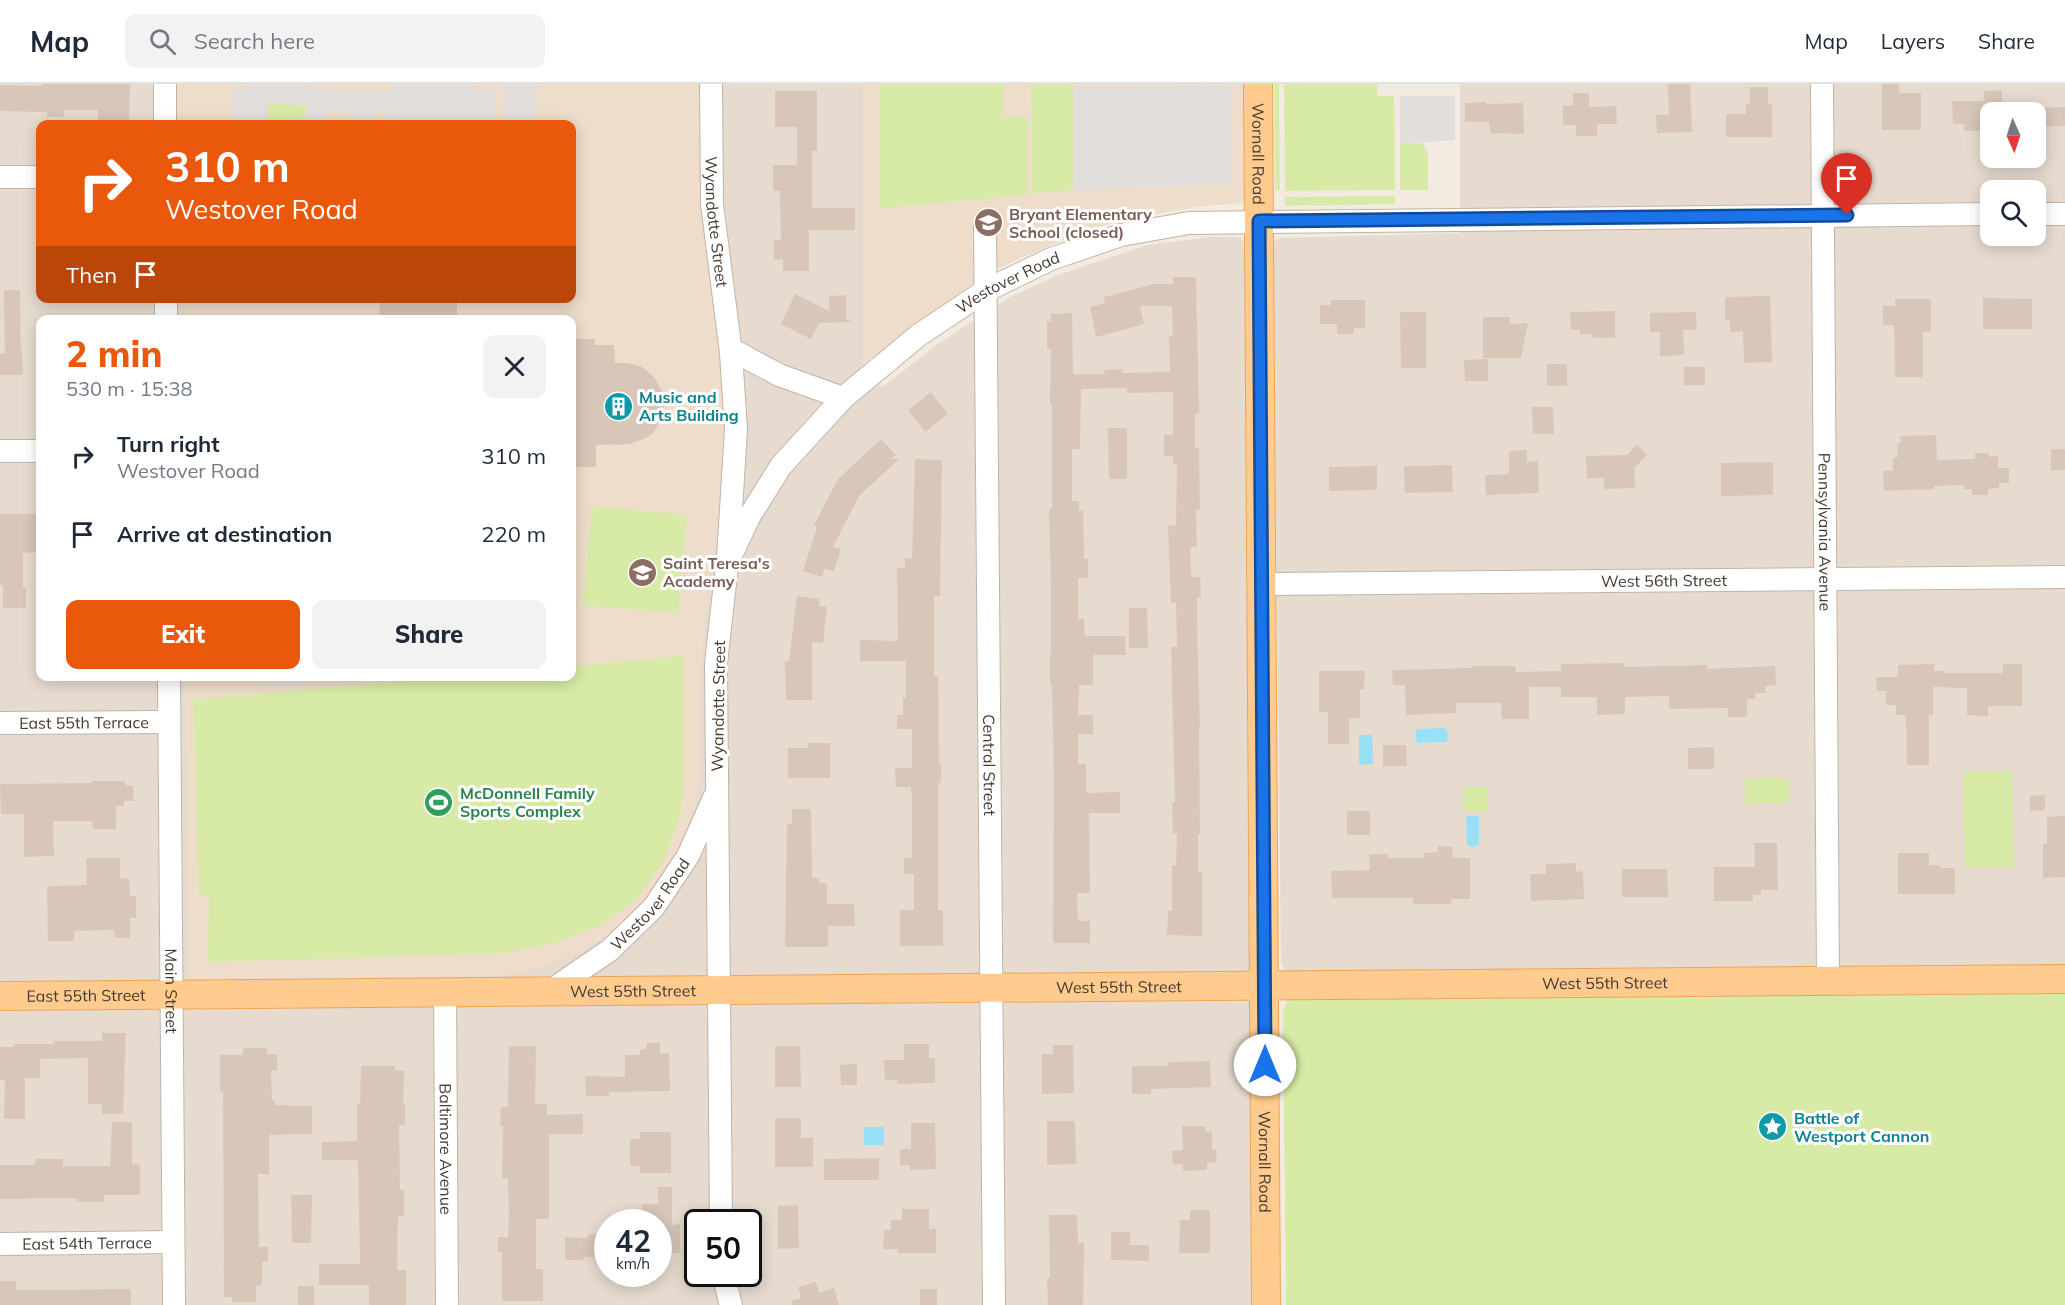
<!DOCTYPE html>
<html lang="en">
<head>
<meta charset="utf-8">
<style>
	body { margin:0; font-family:Mulish,sans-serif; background:#f2f2f3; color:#1f2937; height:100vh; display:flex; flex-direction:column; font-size:22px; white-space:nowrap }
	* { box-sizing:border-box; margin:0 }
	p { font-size:20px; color:#747a83 }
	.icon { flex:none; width:33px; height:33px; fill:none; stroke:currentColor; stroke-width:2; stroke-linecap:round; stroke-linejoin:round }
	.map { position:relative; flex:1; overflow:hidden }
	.sheet { position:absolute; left:36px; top:231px; width:540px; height:366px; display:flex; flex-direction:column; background:#fff; border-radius:12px; box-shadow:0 3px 15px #0003 }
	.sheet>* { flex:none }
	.hud { position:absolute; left:36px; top:36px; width:540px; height:183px; border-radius:12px; box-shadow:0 3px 15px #0003; background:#ea580c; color:#fff; overflow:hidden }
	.needle { width:39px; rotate:177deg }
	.tools { position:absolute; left:1980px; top:18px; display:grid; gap:12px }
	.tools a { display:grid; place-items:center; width:66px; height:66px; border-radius:12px; background:#fff; box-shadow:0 3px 15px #0003; font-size:30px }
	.speed { position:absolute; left:594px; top:1125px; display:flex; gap:12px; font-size:30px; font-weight:700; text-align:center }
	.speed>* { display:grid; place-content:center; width:78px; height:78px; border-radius:50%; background:#fff; box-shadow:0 3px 15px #0003; line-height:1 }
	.speed small { font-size:15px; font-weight:400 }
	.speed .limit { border:3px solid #111; border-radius:9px; background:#fff; color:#111 }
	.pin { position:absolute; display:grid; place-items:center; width:51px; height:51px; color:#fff; margin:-62px -26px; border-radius:50% 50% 50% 0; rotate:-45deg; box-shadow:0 0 6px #0007 }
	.pin .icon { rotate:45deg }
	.me { position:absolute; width:66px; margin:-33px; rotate:0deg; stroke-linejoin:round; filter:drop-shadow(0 0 4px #0008) }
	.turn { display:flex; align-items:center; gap:21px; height:126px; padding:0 30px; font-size:27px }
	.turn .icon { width:78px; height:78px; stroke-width:2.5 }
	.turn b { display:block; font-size:42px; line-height:51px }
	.then { display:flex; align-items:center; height:57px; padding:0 30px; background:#0003; gap:12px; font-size:22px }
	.round { display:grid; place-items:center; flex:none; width:63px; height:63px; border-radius:12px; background:#f2f2f3 }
	.overview { display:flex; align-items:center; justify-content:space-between; height:102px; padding:0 30px }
	h1 { font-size:36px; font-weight:800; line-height:45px; color:#ea580c }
	.cta { display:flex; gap:12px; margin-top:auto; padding:12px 30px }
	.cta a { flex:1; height:69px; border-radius:12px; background:#ea580c; color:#fff; font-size:24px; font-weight:800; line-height:69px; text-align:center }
	.cta a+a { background:#f2f2f3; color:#1f2937 }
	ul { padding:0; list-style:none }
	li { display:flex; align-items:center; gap:18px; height:78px; padding:0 30px }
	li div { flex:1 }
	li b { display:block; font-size:22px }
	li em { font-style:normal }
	header { display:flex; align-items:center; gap:36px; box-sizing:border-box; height:84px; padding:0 30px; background:#fff; border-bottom:2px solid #e0e1e3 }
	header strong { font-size:28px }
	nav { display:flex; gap:33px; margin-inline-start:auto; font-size:21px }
	.search { width:420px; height:54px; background:#f2f2f3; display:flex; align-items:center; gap:15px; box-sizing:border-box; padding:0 21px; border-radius:12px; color:#747a83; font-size:22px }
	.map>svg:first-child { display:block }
	.residential { fill:#e7dbcf; fill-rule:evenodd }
	.education { fill:#edddca }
	.green { fill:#d8eba6 }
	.parking { fill:#e2dedb }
	.water { fill:#98e0f6 }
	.building { fill:#d8c7b9 }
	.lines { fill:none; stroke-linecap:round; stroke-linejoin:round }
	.minor-casing { stroke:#c1b3a7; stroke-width:24 }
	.major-casing { stroke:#eda555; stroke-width:30 }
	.minor { stroke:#fff; stroke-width:22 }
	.major { stroke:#ffcb8e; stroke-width:28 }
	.route-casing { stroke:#114b97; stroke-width:15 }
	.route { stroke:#1a73e8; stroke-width:10 }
	.labels { text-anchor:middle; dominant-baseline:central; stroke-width:6; stroke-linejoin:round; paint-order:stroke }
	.street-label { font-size:16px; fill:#443a32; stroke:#fff }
	.education-label { font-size:16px; font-weight:bold; fill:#785e54; stroke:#fff; text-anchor:start }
	.culture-label { font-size:16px; font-weight:bold; fill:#0d838f; stroke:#fff; text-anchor:start }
	.leisure-label { font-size:16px; font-weight:bold; fill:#27864d; stroke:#fff; text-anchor:start }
</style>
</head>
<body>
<header>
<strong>Map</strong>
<div class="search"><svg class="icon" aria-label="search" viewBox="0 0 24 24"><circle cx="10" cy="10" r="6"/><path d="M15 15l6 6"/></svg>Search here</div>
<nav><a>Map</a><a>Layers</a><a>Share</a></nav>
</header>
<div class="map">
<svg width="2065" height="1221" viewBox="0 0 2065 1221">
	<rect width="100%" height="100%" fill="#f3ebe2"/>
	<!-- residential -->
	<path class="residential" d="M0 0H863V280L882 303 942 257 1010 213 1058 191 1148 161 1212 153H1234L1241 155 1245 160 1257 1221H0ZM40 40H572V214H40ZM40 236H572V592H40ZM608 1138H658V1190H608ZM698 1138H748V1190H698Z
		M1460 0H2065V884L1285 889 1281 878 1273 161 1276 156 1281 154 1460 149ZM1990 28H2036V74H1990ZM1990 106H2036V152H1990Z"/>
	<!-- education -->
	<path class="education" d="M177 0H703V130L724 304V371L719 441 705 535 700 608 701 669 696 721 683 760 656 805 636 826 605 853 573 871 538 884 499 892 189 897 185 593 572 592V236L181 235 180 215 572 214V40H178Z
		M863 0H1246L1248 113 1241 119 1195 123 1138 133 1090 145 1032 169 995 186 964 206 863 280Z"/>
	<!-- green -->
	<path class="green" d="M880 0H1003V33H1027L1028 111 880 124Z
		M1031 0H1073V106L1032 109Z
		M1274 0H1279L1280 106 1275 107Z
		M1284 0H1377L1378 12H1394L1395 106 1285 107Z
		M270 19 303 20 306 22V32L303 35H290V40H282V36H271L267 34V22Z
		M1423 59 1428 72V106H1400V60Z
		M1395 112V120L1285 122V113Z
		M592 422 687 431 678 529 583 521Z
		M684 572V702L679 735 663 778 636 816 602 841 555 859 506 869 208 878 209 812 199 810 193 616 454 593 572 592V582Z
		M2012 687 2014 783 1965 784 1963 688Z
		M1745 694H1789V719H1745Z
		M1464 703H1488V727H1464Z
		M2065 906V1221H1286L1283 926 1288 915Z"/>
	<!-- parking -->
	<path class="parking" d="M247 0H306L310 4 345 8 391 6 393 0H473L474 6H495V40H385L384 30 398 28 387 26 379 28 375 34V40H356L355 33 351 30 330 25 324 27 325 35 340 36V40H290V35L305 34 306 22 272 19 268 21 267 34 271 36H282V40H233L232 6 247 5Z
		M504 0H537V40H505Z
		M1231 2 1232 100 1073 106V3Z
		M1400 12H1455V56L1400 60Z
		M269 593V592L322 593 302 600 269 602Z"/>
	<!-- water -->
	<path class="water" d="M1445 644 1448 650 1447 658 1417 659 1415 652 1417 645Z
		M1359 651H1372L1373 680 1359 681Z
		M1466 732H1479V761H1476L1474 764 1467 761Z
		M864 1043H884V1061H864Z"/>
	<!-- building -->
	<path class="building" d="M42 0H130L129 38 98 37V26H64V33H47V28L0 27V1L42 2Z
		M1668 0H1690L1692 48 1657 49 1656 31H1669Z
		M1882 0H1899V9H1921V46H1882Z
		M1750 3H1768V20L1772 21V53H1726V30H1746V20L1750 21Z
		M2002 6V28H1990V47H1964V40H1953L1952 17H1984V7Z
		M775 7H817V67H812V124H855V146H809V187H783V175L774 176V156H781L780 107H773V81H797V43H775Z
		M1573 9H1589V23L1616 22 1617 40H1597V52H1576V41H1563V22H1573Z
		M1486 18V20L1523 19 1524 50 1490 49 1489 38H1465V19Z
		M2065 23V42H2042V24Z
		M1173 193H1196L1199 329 1195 330V364H1199L1200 426H1196L1197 463H1190L1191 493H1200L1201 513 1197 514V540L1200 644H1199L1200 750H1198V788H1202V852L1167 851 1168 827H1172V781H1176L1177 750H1173L1172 718H1175L1171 563H1177L1176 519H1171L1168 442 1176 441 1177 380H1173V372H1164V351H1173V308L1127 309V304L1081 305 1080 365H1072V417H1079V426H1083L1084 475H1088V494H1078V535H1084L1085 552H1125L1126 571H1093V601H1079L1078 631H1093V650H1078V680H1086V709L1120 708V729H1089L1090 809H1077L1078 837H1090V859H1053L1054 699 1052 602H1050V571H1051V504L1049 425H1052V321H1050L1051 265H1047V238H1051V230L1072 229 1073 290H1105L1104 286 1122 285V289L1170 288 1169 252H1173L1172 222H1140L1144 240 1096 253 1090 223 1105 219 1104 213 1154 200H1173Z
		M4 206H20L21 269H22L23 291H0V270H5Z
		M795 210 829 227V212L846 211V235L853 238 819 239 811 255 781 240Z
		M1770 212 1772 278 1744 279 1743 247 1730 248V236L1725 237V213Z
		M380 214H457V236H379Z
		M1983 214 2032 215V245H1983Z
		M1895 215H1931V248H1923V293H1895L1894 241H1883V222H1895Z
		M1331 216H1365V244H1354V250H1337V240H1320V221H1331Z
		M1615 227V254H1593L1592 250H1580V246H1571L1570 228Z
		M1400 228H1426V284H1401Z
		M1696 228 1697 246H1683L1684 271 1660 272V248H1650V229Z
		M1483 233H1510V240L1528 239 1521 274H1483Z
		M572 255H595V261H614L615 279H628L642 283 655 294 663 309 665 318 662 334 653 349 646 354 630 360 596 361V383H572Z
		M1488 275V297H1465L1464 276Z
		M1547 280H1567V302H1547Z
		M1684 283H1705V301H1684Z
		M931 308 948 330 925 348 908 326Z
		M1532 323H1553L1554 350H1533Z
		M1108 344H1127V395H1109Z
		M1936 351 1937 376 1975 375V369H1989V373L1998 372V384H2009V399H1999V404L1988 405V411H1972V405H1964V401L1934 402V405L1884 407 1883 387H1893V374L1898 373 1897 359 1901 358 1900 352Z
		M881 355 896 371 890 375H899L859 412 833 463 841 465 834 487 824 485 822 493 803 487 817 443 814 441 838 395Z
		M1637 361 1647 371 1634 384 1635 404 1604 405V394H1587L1586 372 1627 371Z
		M2051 365H2065V386H2051Z
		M1527 366V378L1538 377 1539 409 1486 411 1485 391 1509 390V367Z
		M915 375 942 376 940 512H934V592H938L939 681H941V699H938V826H943V862H900V826H914V790H904V774H912V709H911V703H896L895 684H912V645H897V631H903V614H906V577H860V556L898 557 897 484H905V474H912Z
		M1773 378V411L1721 412V379Z
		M1452 381 1453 408 1405 409 1404 382Z
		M1377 382V406L1329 407V383Z
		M0 430H40V468L23 469V504H26V524H3V501H0Z
		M797 512 820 515 819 522 827 523 823 559 812 558V616H786L785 577H789Z
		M1129 524H1147L1148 564H1129Z
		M1624 579V583L1707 581V585L1775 582 1776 601 1765 602 1766 609H1755V615H1747V633H1728V624L1669 625V612L1625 613V630L1597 631V613H1561V603H1529V635H1502L1501 619H1456V629L1406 631 1405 601H1393L1392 586 1473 584V582H1515L1516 588 1561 587V580Z
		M1934 580V587H1944V589H2003V580H2022V622H1988V632L1967 631V604L1933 603V631H1929V681H1907L1906 631H1896V621H1886V607H1877L1876 593H1898V581Z
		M1319 587H1365L1364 605H1360V634H1349V660H1328V628H1319Z
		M808 659H830V694H788V664H808Z
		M1383 661H1406L1407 682H1383Z
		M1714 663V685H1688V664Z
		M92 697H125V701L133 702 134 717H124V722H116V745H93L92 737H53L54 772 24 773V730H1L0 700 92 699Z
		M2045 711V726L2030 727V712Z
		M792 725H811L812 794H819V799H827V820H854L855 842H828V863H785L787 740H792Z
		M1347 727H1370V751H1347Z
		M2065 732V793L2043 794V760H2047V733Z
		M1754 759H1777L1778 806H1761V811H1753V817H1714V783H1755Z
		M1438 762 1452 763 1453 774H1470V815H1451V820H1413V814H1332L1331 787 1370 786 1369 770H1388V774H1425L1424 769 1438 768Z
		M1898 769H1929V781H1940V784H1955V810H1898Z
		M86 774H120V795L129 794 130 812H136V834H130V854H115L114 846 74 847V857H48L47 802 87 801Z
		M1576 779V788L1583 787 1584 815 1531 817 1530 790H1546V780Z
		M1622 785H1667L1668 813H1622Z
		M102 949H126L123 1030H102V1020H88V974L40 975V994H25V1035H4L5 996H0V963H14V960H54V957H102Z
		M647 959H660V969H669L670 1007 609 1008V1012H586L585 992 625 993V971H640V966L646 965Z
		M904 960H929V974H935V999L897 1000V996H885L884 976H904Z
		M1053 961H1073L1074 1009 1042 1010V970H1053Z
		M509 962H536L535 1020H547V1031L583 1030V1050H549V1135H536V1185H543V1217H502V1168H498V1153H508L509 1131 508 1094H502L503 1042H500L501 1023H508Z
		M775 962H800L801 1003H775Z
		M243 964H267V970H277V986H271L272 1016H275V1021L312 1022V1050L269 1051V1090H258L259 1163H268V1177L262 1178V1201L256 1202V1218H232V1213H224L223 1007H220V971H243Z
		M1210 977 1211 1003 1151 1005V1010H1132V982H1168V978Z
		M857 980V1001H841L840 981Z
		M361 982H395V986L404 987 403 1020H405V1041H399L400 1106H404V1132H398L397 1186H406V1221H369V1201H319V1180H360L358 1076H322V1058L357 1057V1020H360Z
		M775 1034H801V1054H813V1083H775Z
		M1047 1037H1075L1076 1080 1047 1081Z
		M112 1038H132V1080L140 1081V1111H104V1118H77V1114L0 1115V1081H35V1075H63V1082H110Z
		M911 1039H935L936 1085 910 1086V1081H900V1065H911Z
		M1182 1042H1205V1048L1212 1047V1066H1216L1217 1078 1207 1079V1086L1183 1087V1080L1173 1081 1172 1067 1183 1066Z
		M640 1048H671V1089H640V1082H630V1055H640Z
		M879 1074V1096H824V1075Z
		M658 1103H672V1141L680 1140V1169H658V1130V1138H642V1120H658Z
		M291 1111H312L311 1159H292Z
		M798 1121 799 1164 778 1165V1122Z
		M902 1125H929V1145H936V1169H898V1165H883L884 1146H891V1136H902Z
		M1190 1126H1210V1169H1179L1180 1136H1190Z
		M1049 1131H1077L1078 1159H1084L1083 1221H1048L1047 1194H1050Z
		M1111 1148H1130V1161H1149V1177L1111 1176Z
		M588 1151H608V1173H584V1176H565V1153L588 1154Z
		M0 1197H16V1206H23L131 1205V1221H0Z
		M816 1198 819 1209 834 1204 839 1221H792L791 1217 801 1214 798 1203Z
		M298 1202H314V1221H298Z
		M920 1205H937V1221H920Z"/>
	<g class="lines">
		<defs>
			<g id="minor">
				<path d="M165 0V40"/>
				<path id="s1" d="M711 0 712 120 731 269 736 346 728 473 716 579 721 1138"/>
				<path id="s2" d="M1822 0 1828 898"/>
				<path d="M0 93H40"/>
				<path d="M2036 130H2065"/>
				<path id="s3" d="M985 143 994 1221"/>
				<path d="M166 214V236"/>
				<path id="s4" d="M731 269H738L779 291 843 314 919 251 985 207 1051 175 1121 151 1189 139 1990 130"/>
				<path d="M0 367H40"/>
				<path d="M733 467 749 433 781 382 843 314"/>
				<path id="s5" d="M1262 500 2065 493"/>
				<path id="s6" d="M169 592 174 1221"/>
				<path id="s7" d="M0 639 169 638"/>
				<path id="s8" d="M550 907 610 866 654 823 688 772 714 714"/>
				<path id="s9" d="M445 909 447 1221"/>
				<path id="s10" d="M0 1160 173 1158"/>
				<path d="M723 1190 731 1221"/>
			</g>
			<g id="major">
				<path id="s11" d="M1258 0 1266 1221"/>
				<path id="s12" d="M0 912 2065 895"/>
			</g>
		</defs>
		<!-- minor casing -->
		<use href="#minor" class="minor-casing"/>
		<!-- major casing -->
		<use href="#major" class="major-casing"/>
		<!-- minor -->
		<use href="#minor" class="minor"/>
		<!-- major -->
		<use href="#major" class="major"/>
	</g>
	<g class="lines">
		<defs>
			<path id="route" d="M1265 981 1259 137 1847 131"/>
		</defs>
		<!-- route casing -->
		<use href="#route" class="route-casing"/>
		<!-- route -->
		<use href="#route" class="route"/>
	</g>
	<!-- icons -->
	<defs>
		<symbol id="school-disc" viewBox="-11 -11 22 22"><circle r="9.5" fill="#8d6e63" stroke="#fff"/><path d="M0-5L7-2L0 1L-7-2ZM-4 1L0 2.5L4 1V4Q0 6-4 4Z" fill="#fff"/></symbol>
		<symbol id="building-disc" viewBox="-11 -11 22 22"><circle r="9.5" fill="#0f9aa8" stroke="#fff"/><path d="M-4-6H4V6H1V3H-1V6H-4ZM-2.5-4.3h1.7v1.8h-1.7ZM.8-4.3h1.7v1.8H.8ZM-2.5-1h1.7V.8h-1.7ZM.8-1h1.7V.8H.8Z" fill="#fff"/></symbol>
		<symbol id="stadium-disc" viewBox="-11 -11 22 22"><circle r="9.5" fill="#2e9e5b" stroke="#fff"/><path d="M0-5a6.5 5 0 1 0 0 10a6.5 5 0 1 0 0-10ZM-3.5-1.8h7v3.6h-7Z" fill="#fff"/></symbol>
		<symbol id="sight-disc" viewBox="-11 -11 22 22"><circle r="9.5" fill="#0f9aa8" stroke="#fff"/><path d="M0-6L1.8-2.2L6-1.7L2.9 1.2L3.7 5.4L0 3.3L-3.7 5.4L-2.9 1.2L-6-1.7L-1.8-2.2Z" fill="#fff"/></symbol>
	</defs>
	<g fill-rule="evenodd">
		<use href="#school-disc" x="972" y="122" width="33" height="33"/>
		<use href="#building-disc" x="602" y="306" width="33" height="33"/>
		<use href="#school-disc" x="626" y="472" width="33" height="33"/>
		<use href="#stadium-disc" x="422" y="702" width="33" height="33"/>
		<use href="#sight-disc" x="1756" y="1026" width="33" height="33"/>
	</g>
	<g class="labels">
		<!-- street labels -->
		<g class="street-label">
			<text stroke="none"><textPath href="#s11" startOffset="70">Wornall Road</textPath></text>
			<text stroke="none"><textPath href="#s1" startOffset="138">Wyandotte Street</textPath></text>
			<text stroke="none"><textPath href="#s4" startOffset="324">Westover Road</textPath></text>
			<text stroke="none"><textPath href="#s2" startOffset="448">Pennsylvania Avenue</textPath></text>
			<text stroke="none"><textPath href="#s5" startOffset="402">West 56th Street</textPath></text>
			<text transform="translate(718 622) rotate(-89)">Wyandotte Street</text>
			<text stroke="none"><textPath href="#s7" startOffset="84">East 55th Terrace</textPath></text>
			<text stroke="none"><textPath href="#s3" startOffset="538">Central Street</textPath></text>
			<text stroke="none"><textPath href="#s8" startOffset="134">Westover Road</textPath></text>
			<text stroke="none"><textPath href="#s12" startOffset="1605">West 55th Street</textPath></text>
			<text stroke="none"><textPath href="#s12" startOffset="1119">West 55th Street</textPath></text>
			<text stroke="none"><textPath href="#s6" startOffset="315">Main Street</textPath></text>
			<text stroke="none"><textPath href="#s12" startOffset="633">West 55th Street</textPath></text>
			<text stroke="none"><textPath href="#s12" startOffset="86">East 55th Street</textPath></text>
			<text stroke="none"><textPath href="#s9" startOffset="156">Baltimore Avenue</textPath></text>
			<text stroke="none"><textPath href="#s11" startOffset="1078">Wornall Road</textPath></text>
			<text stroke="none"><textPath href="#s10" startOffset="87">East 54th Terrace</textPath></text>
		</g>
		<!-- education labels -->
		<g class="education-label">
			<text x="1009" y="130">Bryant Elementary<tspan x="1009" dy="18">School (closed)</tspan></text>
			<text x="663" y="479">Saint Teresa's<tspan x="663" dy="18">Academy</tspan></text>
		</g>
		<!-- culture labels -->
		<g class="culture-label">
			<text x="639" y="313">Music and<tspan x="639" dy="18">Arts Building</tspan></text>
			<text x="1794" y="1034">Battle of<tspan x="1794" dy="18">Westport Cannon</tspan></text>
		</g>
		<!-- leisure labels -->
		<g class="leisure-label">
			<text x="460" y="709">McDonnell Family<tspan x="460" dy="18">Sports Complex</tspan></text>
		</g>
	</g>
</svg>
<div class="tools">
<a><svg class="needle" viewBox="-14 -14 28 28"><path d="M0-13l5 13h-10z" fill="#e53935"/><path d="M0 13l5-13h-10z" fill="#747a83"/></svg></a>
<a><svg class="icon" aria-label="search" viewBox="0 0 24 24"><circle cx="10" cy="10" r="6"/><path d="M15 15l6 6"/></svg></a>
</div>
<div class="speed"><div>42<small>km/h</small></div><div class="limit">50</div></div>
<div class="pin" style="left:1847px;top:131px;background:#d93025"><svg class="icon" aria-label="arrive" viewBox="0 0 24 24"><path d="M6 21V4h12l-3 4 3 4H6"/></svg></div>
<svg class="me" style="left:1265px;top:981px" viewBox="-20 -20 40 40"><circle r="19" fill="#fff"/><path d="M0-13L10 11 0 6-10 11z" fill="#1a73e8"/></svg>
<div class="hud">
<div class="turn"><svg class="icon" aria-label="right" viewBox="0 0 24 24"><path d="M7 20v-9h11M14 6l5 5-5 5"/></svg><div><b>310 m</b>Westover Road</div></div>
<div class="then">Then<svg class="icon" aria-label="arrive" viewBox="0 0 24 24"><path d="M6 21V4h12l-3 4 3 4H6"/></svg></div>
</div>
<section class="sheet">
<div class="overview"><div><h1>2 min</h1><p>530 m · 15:38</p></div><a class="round"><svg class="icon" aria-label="close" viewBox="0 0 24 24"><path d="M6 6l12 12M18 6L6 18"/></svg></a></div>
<ul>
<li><svg class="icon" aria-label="right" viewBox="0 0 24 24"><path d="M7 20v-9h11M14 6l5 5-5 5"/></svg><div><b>Turn right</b><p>Westover Road</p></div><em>310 m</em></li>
<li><svg class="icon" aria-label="arrive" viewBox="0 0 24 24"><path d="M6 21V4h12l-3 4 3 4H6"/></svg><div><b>Arrive at destination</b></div><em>220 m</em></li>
</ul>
<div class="cta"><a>Exit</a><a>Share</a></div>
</section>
</div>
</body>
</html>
